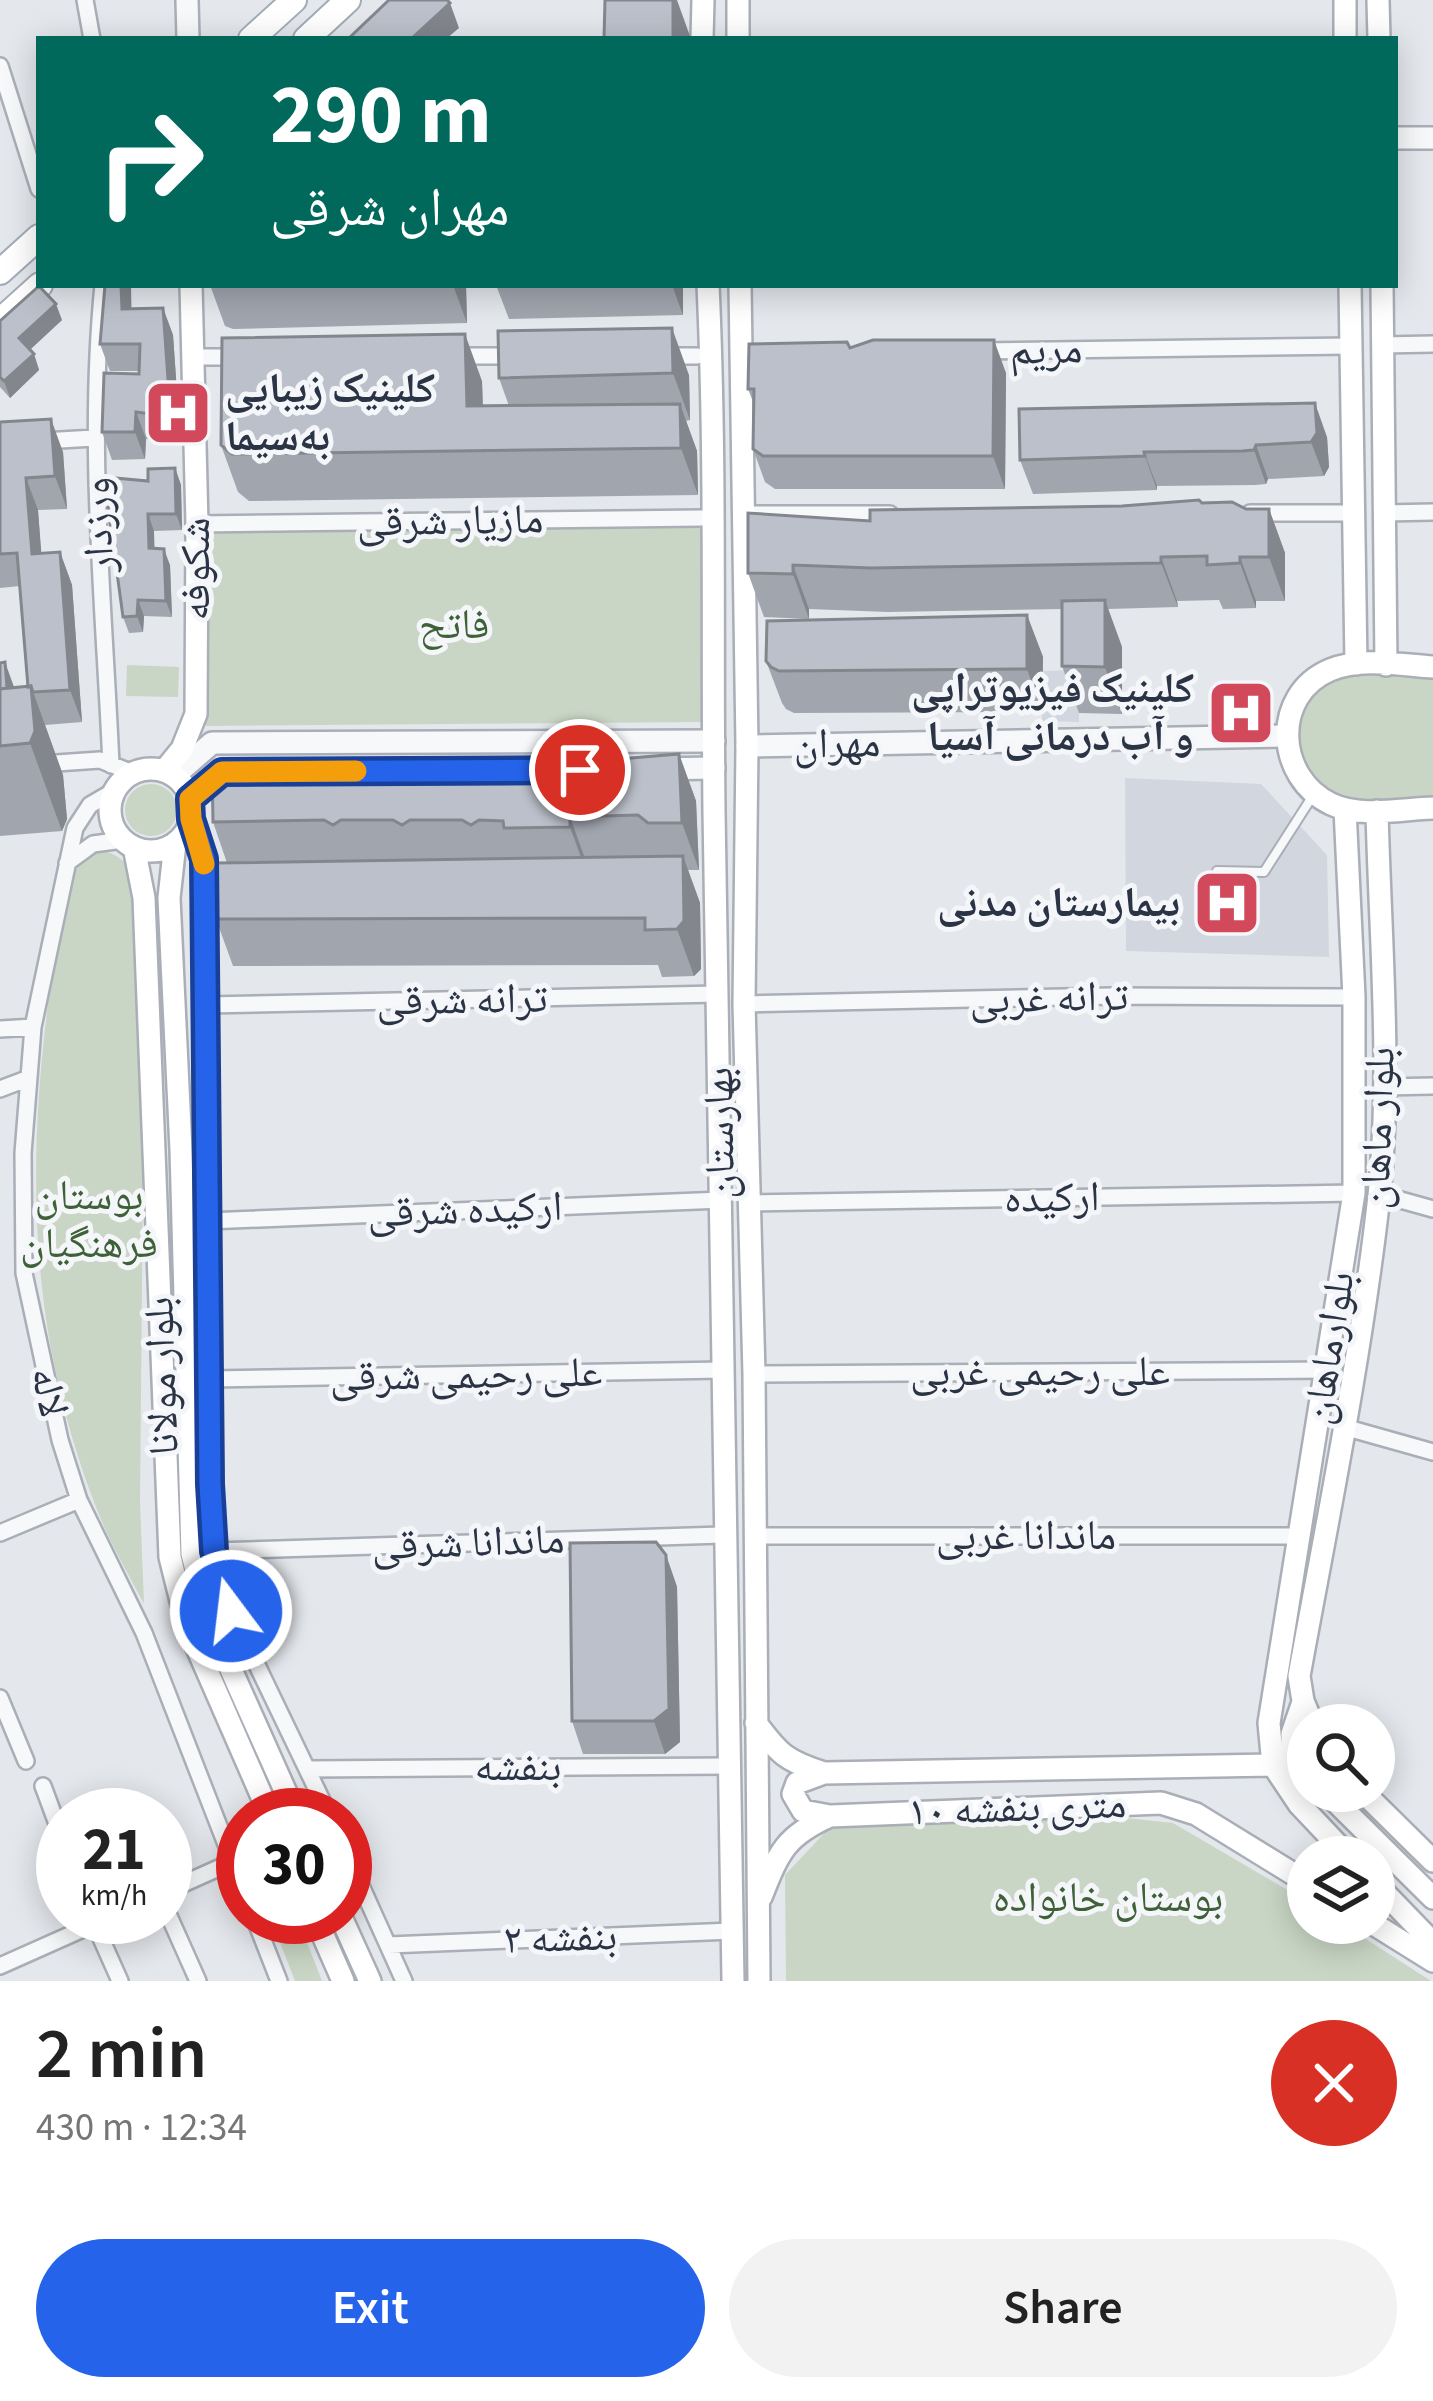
<!DOCTYPE html>
<html lang="en">
<head>
<meta charset="utf-8">
<style>
	body { margin:0; font-family:"Source Sans 3","Noto Naskh Arabic",sans-serif; background:#f2f2f2; color:#222; height:100vh; display:flex; flex-direction:column; font-size:45px; white-space:nowrap }
	* { box-sizing:border-box; margin:0 }
	p { font-size:39px; color:#767676 }
	.icon { flex:none; width:66px; height:66px; fill:none; stroke:currentColor; stroke-width:2; stroke-linecap:round; stroke-linejoin:round }
	.map { position:relative; height:1981px; overflow:hidden }
	.details { display:flex; flex-direction:column; background:#fff; flex:1 }
	.details>* { flex:none }
	.hud { position:absolute; left:36px; top:36px; width:1362px; height:252px; border-radius:0px; box-shadow:0 6px 30px #0003; background:#00695c; color:#fff; overflow:hidden }
	.controls { position:absolute; left:1287px; top:1704px; display:grid; gap:24px }
	.controls a { display:grid; place-items:center; width:108px; height:108px; border-radius:50%; background:#fff; box-shadow:0 6px 30px #0003; font-size:60px }
	.speed { position:absolute; left:36px; top:1788px; display:flex; gap:24px; font-size:60px; font-weight:700; text-align:center }
	.speed>* { display:grid; place-content:center; width:156px; height:156px; border-radius:50%; background:#fff; box-shadow:0 6px 30px #0003; line-height:1 }
	.speed small { font-size:30px; font-weight:400 }
	.speed .limit { border:18px solid #d22; background:#fff; color:#111 }
	.pin { position:absolute; display:grid; place-items:center; width:102px; height:102px; color:#fff; margin:-51px; border:6px solid #fff; border-radius:50%; box-shadow:0 3px 12px #0007 }
	.me { position:absolute; width:132px; margin:-66px; rotate:345deg; stroke-linejoin:round; filter:drop-shadow(0 0 9px #0008) }
	.turn { display:flex; align-items:center; gap:42px; height:252px; padding:0 36px; font-size:54px }
	.turn .icon { width:156px; height:156px; stroke-width:2.5 }
	.turn b { display:block; font-size:84px; line-height:102px }
	.round { display:grid; place-items:center; flex:none; width:126px; height:126px; border-radius:63px; background:#f2f2f2 }
	.summary { display:flex; align-items:center; justify-content:space-between; height:204px; padding:0 36px }
	h1 { font-size:72px; font-weight:600; line-height:90px }
	.action { display:flex; gap:24px; margin-top:auto; padding:24px 36px }
	.action a { flex:1; height:138px; border-radius:72px; background:#2563eb; color:#fff; font-size:48px; font-weight:600; line-height:138px; text-align:center }
	.action a+a { background:#f2f2f2; color:#222 }
	.map>svg:first-child { display:block }
	.built { fill:#d2d6de }
	.green { fill:#c9d6c5 }
	.lines { fill:none; stroke-linecap:round; stroke-linejoin:round }
	.service-casing { stroke:#a9aeb7; stroke-width:12 }
	.minor-casing { stroke:#a9aeb7; stroke-width:20 }
	.tertiary-casing { stroke:#a9aeb7; stroke-width:26 }
	.secondary-casing { stroke:#a9aeb7; stroke-width:26 }
	.primary-casing { stroke:#a3abb8; stroke-width:28 }
	.service { stroke:#f7f8fa; stroke-width:8 }
	.minor { stroke:#f7f8fa; stroke-width:15 }
	.tertiary { stroke:#f7f8fa; stroke-width:21 }
	.secondary { stroke:#fff; stroke-width:21 }
	.primary { stroke:#fff; stroke-width:24 }
	.wall { fill:#a1a5ae }
	.shaded-wall { fill:#83868d }
	.building { fill:#bbc0ca; stroke:#83868d; stroke-width:3 }
	.route-casing { stroke:#184099; stroke-width:30 }
	.route { stroke:#2563eb; stroke-width:21 }
	.slow { stroke:#f59e0b; stroke-width:21 }
	.labels { text-anchor:middle; dominant-baseline:central; stroke-width:10; stroke-linejoin:round; paint-order:stroke }
	.street-label { font-size:42px; fill:#2b3445; stroke:#f4f6f9 }
	.poi-label { font-size:42px; font-weight:bold; fill:#2b3445; stroke:#f4f6f9; text-anchor:end }
	.park-label { font-size:42px; fill:#3f6138; stroke:#f4f6f9 }
</style>
</head>
<body>
<div class="map">
<svg width="1433" height="1981" viewBox="0 0 1433 1981">
	<rect width="100%" height="100%" fill="#e4e7ec"/>
	<!-- built -->
	<path class="built" d="M1079 670V722L1042 721 1043 671Z
		M1125 778 1261 784 1327 855 1329 957 1126 951Z"/>
	<!-- green -->
	<path class="green" d="M708 525 704 722 206 726 201 527Z
		M127 665 179 667 178 697 126 696Z
		M1378 672 1433 675V797C1409 799 1381 804 1357 800 1300 791 1286 737 1314 692L1351 673Z
		M125 810a26 26 0 1 1 52 0a26 26 0 1 1-52 0Z
		M89 850C110 850 119 855 133 871L143 1175 140 1502 144 1604C130 1577 114 1550 102 1522 29 1343 25 1176 50 988 56 944 54 881 89 850Z
		M1107 1816 1173 1823 1308 1902V1923H1341L1431 1981H786L785 1875 832 1825Z
		M270 1917H297L322 1981H295Z"/>
	<g class="lines">
		<defs>
			<path id="service" d="M1217 871 1264 872 1312 797"/>
			<path id="minor" d="M85 0 92 39
				M0 66 39 189
				M103 285C87 445 104 604 111 765
				M1382 345 1433 344
				M978 351 1351 346
				M454 356H514
				M664 356H697
				M193 357H238
				M43 441 94 438
				M1250 513H1353
				M1384 513 1433 512
				M752 514H890
				M197 524 702 518
				M42 764 100 760 133 773
				M114 791 90 805 75 828 33 1027 23 1153 24 1273 60 1440 79 1500 144 1633 243 1888
				M191 819 204 859 210 1484 214 1551 231 1611 329 1815
				M67 863 93 844 123 840
				M744 1004 1112 996 1354 997
				M207 1005 717 994
				M0 1029 33 1027
				M1383 1087 1433 1086
				M0 1089 29 1078
				M1379 1194 1433 1209
				M750 1203 1354 1193
				M208 1221 722 1200
				M754 1374 1326 1370
				M210 1379 723 1370
				M1344 1427 1433 1452
				M0 1533 79 1500
				M755 1536H1297
				M214 1551 722 1535
				M0 1698 26 1761
				M308 1769 728 1766
				M43 1786 63 1840
				M345 1850 404 1981
				M165 1892 232 1862
				M165 1907 198 1981
				M254 1917 279 1981
				M92 1918 120 1981
				M389 1945 732 1931
				M0 1966 110 1917"/>
			<path id="tertiary" d="M187 0 188 39
				M1395 138H1433
				M747 746 1286 736
				M655 769 714 768
				M174 776 212 743 714 741
				M191 799 222 772 288 771"/>
			<path id="secondary" d="M1345 0V39
				M1378 0 1379 39
				M702 39 703 0
				M738 39V0
				M708 285C716 461 712 635 714 811 719 1201 724 1591 733 1981
				M740 285 747 746 744 1004 754 1374 759 1981
				M1350 285 1356 664
				M1382 285 1386 665
				M1433 667C1401 665 1361 657 1330 670 1271 695 1276 778 1331 804 1360 818 1401 809 1433 808
				M110 810a41 41 0 1 1 82 0a41 41 0 1 1-82 0Z
				M164 771 182 749 196 714 197 524 191 285
				M1345 809 1354 997V1193L1269 1723 1273 1765 1299 1804 1349 1857
				M175 843 169 898 181 1150 192 1554 208 1618 296 1815
				M134 847 144 898 170 1557 187 1625 270 1815
				M756 1723C779 1754 786 1761 824 1773L1273 1765 1292 1760 1308 1764
				M1313 1725 1303 1701 1299 1676C1328 1517 1361 1357 1379 1196 1392 1069 1380 938 1377 811
				M1300 1767 1292 1760V1734L1303 1702
				M824 1773 797 1783 793 1794 803 1811 830 1816
				M1325 1791 1433 1898
				M1362 1791 1433 1861
				M1374 1882 1433 1943
				M761 1897C779 1852 785 1836 830 1816L1161 1803 1196 1814 1308 1883
				M315 1917 343 1981
				M341 1917 370 1981
				M1372 1923 1433 1961"/>
			<path id="primary" d="M251 39 294 0
				M306 39 348 0
				M0 272 39 237
				M0 321 40 285"/>
		</defs>
		<!-- service casing -->
		<use href="#service" class="service-casing"/>
		<!-- minor casing -->
		<use href="#minor" class="minor-casing"/>
		<!-- tertiary casing -->
		<use href="#tertiary" class="tertiary-casing"/>
		<!-- secondary casing -->
		<use href="#secondary" class="secondary-casing"/>
		<!-- primary casing -->
		<use href="#primary" class="primary-casing"/>
		<!-- service -->
		<use href="#service" class="service"/>
		<!-- minor -->
		<use href="#minor" class="minor"/>
		<!-- tertiary -->
		<use href="#tertiary" class="tertiary"/>
		<!-- secondary -->
		<use href="#secondary" class="secondary"/>
		<!-- primary -->
		<use href="#primary" class="primary"/>
	</g>
	<!-- wall -->
	<path class="wall" d="M105 285H131V309L163 308 173 335 180 435 176 443 146 439 145 459 112 460 102 432 139 371H110L100 344Z
		M210 285H466L467 323 233 329 225 326Z
		M496 285H683V315L509 319Z
		M62 320 30 350 34 354 39 370 10 398 0 387V321Z
		M498 331 689 375 690 420 686 421 697 451 698 495 249 501 238 492 221 445 482 381 483 406H509L499 378Z
		M850 348 1006 373 1005 489H775L765 482 753 449 754 404 748 389Z
		M0 422 63 452 67 509 38 510 41 554 60 552 72 585 82 722 45 725 63 775 67 819 62 831 0 836V663L14 688 28 687 20 586 0 588Z
		M1327 437 1329 467 1324 476 1268 479 1266 484 1255 485 1157 486V490L1033 494 1020 460Z
		M175 468 181 485 182 530 154 531V549L170 565 172 617 144 616 143 632 129 633 123 617 148 481Z
		M1202 503 1246 509H1269L1285 553V601H1256V608L1223 609 1219 600 1177 601 1178 607 1108 609 1122 647V714L1079 713 1062 666V609L888 612 809 609V619L764 617 748 573 870 521 1122 506Z
		M1027 615 1043 657 1042 712 794 713 786 709 782 703 766 661Z
		M679 754 696 801 699 870H688L700 903 701 969 694 976 662 977 658 965 233 966 216 919 227 863 213 822 254 782 572 763Z
		M666 1555 677 1587 680 1742 665 1754H583L572 1721Z"/>
	<!-- shaded-wall -->
	<path class="shaded-wall" d="M673 0H677L691 39H673Z
		M450 3 459 28 446 39H411Z
		M121 285H131L132 336 122 309Z
		M453 285H466L467 323Z
		M672 285H683V315Z
		M56 304 62 320 24 355 19 338Z
		M163 308 173 335 180 435 176 443 166 416Z
		M672 328 689 375 690 420 673 373Z
		M465 334 482 381 484 454 467 406Z
		M994 340 1006 373 1005 489 993 456Z
		M34 354 39 370 10 398 4 381Z
		M1315 403 1327 437 1329 467 1324 476 1311 442Z
		M680 404 697 451 698 495 681 448Z
		M136 412 146 439 145 459 135 432Z
		M51 419 63 452 67 509 55 476Z
		M1256 445 1268 479 1266 484 1254 450Z
		M1144 452 1157 486V490L1145 456Z
		M175 468 181 485 182 530 176 514Z
		M26 478 38 510 44 587 32 554Z
		M1269 509 1285 553V601L1269 557Z
		M148 514 154 531 155 565 149 548Z
		M164 549 170 565 172 617 166 601Z
		M60 552 72 585 82 722 70 690Z
		M1161 557 1177 601 1178 607 1161 563Z
		M1240 557 1256 601V608L1240 563Z
		M793 565 809 609V619L793 574Z
		M138 600 144 616 143 632 137 616Z
		M1105 600 1122 647V714L1105 667Z
		M1027 615 1043 657 1042 712 1027 669Z
		M5 662 14 687 17 727 8 703Z
		M31 686 63 775 67 819 62 831 30 743Z
		M679 754 696 801 699 870 682 823Z
		M570 817 587 864V874L570 827Z
		M683 856 700 903 701 969 694 976 677 929Z
		M666 1555 677 1587 680 1742 665 1754 654 1721Z"/>
	<!-- building -->
	<path class="building" d="M389 0H447L450 3 411 39H348Z
		M605 0H673V39H604Z
		M105 285H121L122 309 163 308 170 408 166 416 136 412 135 432H102L104 373 139 374 140 344H100Z
		M39 286 56 304 19 338 34 354 4 381 0 377V321Z
		M672 328 673 373 499 378 498 331Z
		M465 334 467 406 680 404 681 448 232 454 221 445 222 338Z
		M873 340H994L993 456H763L753 449 754 389H748L749 344 847 342 850 348Z
		M1315 403 1317 433 1311 442 1256 445 1254 450 1242 451 1144 452 1145 456 1020 460 1019 409Z
		M51 419 55 476 26 478 32 554 60 552 70 690 33 692 31 686 28 687 17 553 0 554V422Z
		M175 468 176 514H148L149 548 164 549 166 601 138 600 137 616 123 617 104 477 148 481V469Z
		M1199 500 1202 503 1232 502 1246 509H1269V557H1240V563L1207 565V556L1161 557V563L871 568 793 565V574L748 573V513L870 521V510L1122 506Z
		M1105 600V667L1062 666V601Z
		M1027 615V669L779 671 771 667 766 661 767 621Z
		M5 662 7 688 0 689V663Z
		M31 686 35 731 30 743 0 746V689Z
		M679 754 682 823H648L638 815 570 817V827L504 828 503 821 479 820 471 825 462 820H410L402 825 393 820H341L333 825 324 820 213 822 212 766 246 765 254 782 264 765 572 763Z
		M683 856 684 921 677 929 645 930V918L216 919 215 863Z
		M656 1542 666 1555 669 1709 654 1721H572L570 1543Z"/>
	<g class="lines">
		<defs>
			<path id="route" d="M231 1611 214 1551 210 1484 204 859 191 819 190 799 222 772 580 770"/>
		</defs>
		<!-- route casing -->
		<use href="#route" class="route-casing"/>
		<!-- route -->
		<use href="#route" class="route"/>
		<!-- slow -->
		<path class="slow" d="M204 864 191 819 190 799 222 772 356 771"/>
	</g>
	<!-- icons -->
	<defs>
		<symbol id="hospital-square" viewBox="-11 -11 22 22"><rect x="-9" y="-9" width="18" height="18" rx="4" fill="#d1495b" stroke="#f4f6f9"/><path d="M-5-5h3v3.5h4V-5h3V5h-3V1.5h-4V5h-3Z" fill="#fff"/></symbol>
	</defs>
	<g fill-rule="evenodd">
		<use href="#hospital-square" x="140" y="375" width="76" height="76"/>
		<use href="#hospital-square" x="1203" y="675" width="76" height="76"/>
		<use href="#hospital-square" x="1189" y="865" width="76" height="76"/>
	</g>
	<g class="labels">
		<!-- street labels -->
		<g class="street-label">
			<text transform="translate(1046 350) rotate(-1)">مریم</text>
			<text transform="translate(450 521) rotate(-1)">مازیار شرقی</text>
			<text transform="translate(98 525) rotate(-93)">ورزدار</text>
			<text transform="translate(196 569) rotate(-90)">شکوفه</text>
			<text transform="translate(837 744) rotate(-1)">مهران</text>
			<text transform="translate(1049 998) rotate(-1)">ترانه غربی</text>
			<text transform="translate(462 1000) rotate(-1)">ترانه شرقی</text>
			<text transform="translate(1378 1128) rotate(-88)">بلوار ماهان</text>
			<text transform="translate(720 1133) rotate(-91)">بهارستان</text>
			<text transform="translate(1052 1198) rotate(-1)">ارکیده</text>
			<text transform="translate(465 1210) rotate(-2)">ارکیده شرقی</text>
			<text transform="translate(1329 1348) rotate(-81)">بلوارماهان</text>
			<text x="1040" y="1372">علی رحیمی غربی</text>
			<text transform="translate(466 1375) rotate(-1)">علی رحیمی شرقی</text>
			<text transform="translate(162 1376) rotate(-92)">بلوار مولانا</text>
			<text transform="translate(49 1392) rotate(78)">لاله</text>
			<text x="1026" y="1536">ماندانا غربی</text>
			<text transform="translate(468 1543) rotate(-2)">ماندانا شرقی</text>
			<text x="518" y="1767">بنفشه</text>
			<text transform="translate(1017 1808) rotate(-2)">۱۰ متری بنفشه</text>
			<text transform="translate(560 1938) rotate(-2)">بنفشه ۲</text>
		</g>
		<!-- poi labels -->
		<g class="poi-label">
			<text x="225" y="389" text-anchor="start">کلینیک زیبایی<tspan x="225" dy="48">به‌سیما</tspan></text>
			<text x="1194" y="689">کلینیک فیزیوتراپی<tspan x="1194" dy="48">و آب درمانی آسیا</tspan></text>
			<text x="1180" y="903">بیمارستان مدنی</text>
		</g>
		<!-- park labels -->
		<g class="park-label">
			<text x="454" y="625">فاتح</text>
			<text x="89" y="1196">بوستان<tspan x="89" dy="48">فرهنگیان</tspan></text>
			<text x="1108" y="1898">بوستان خانواده</text>
		</g>
	</g>
</svg>
<div class="controls">
<a><svg class="icon" aria-label="search" viewBox="0 0 24 24"><circle cx="10" cy="10" r="6"/><path d="M15 15l6 6"/></svg></a>
<a><svg class="icon" aria-label="layers" viewBox="0 0 24 24"><path d="M12 4l9 5-9 5-9-5zM3 14l9 5 9-5"/></svg></a>
</div>
<div class="speed"><div>21<small>km/h</small></div><div class="limit">30</div></div>
<div class="pin" style="left:580px;top:770px;background:#d93025"><svg class="icon" aria-label="arrive" viewBox="0 0 24 24"><path d="M6 21V4h12l-3 4 3 4H6"/></svg></div>
<svg class="me" style="left:231px;top:1611px" viewBox="-20 -20 40 40"><circle r="17" fill="#2563eb" stroke="#fff" stroke-width="3"/><path d="M0-11L8 9 0 5-8 9z" fill="#fff"/></svg>
<div class="hud">
<div class="turn"><svg class="icon" aria-label="right" viewBox="0 0 24 24"><path d="M7 20v-9h11M14 6l5 5-5 5"/></svg><div><b>290 m</b>مهران شرقی</div></div>
</div>
</div>
<section class="details">
<div class="summary"><div><h1>2 min</h1><p>430 m · 12:34</p></div><a class="round" style="background:#d93025;color:#fff"><svg class="icon" aria-label="close" viewBox="0 0 24 24"><path d="M6 6l12 12M18 6L6 18"/></svg></a></div>
<div class="action"><a>Exit</a><a>Share</a></div>
</section>
</body>
</html>
